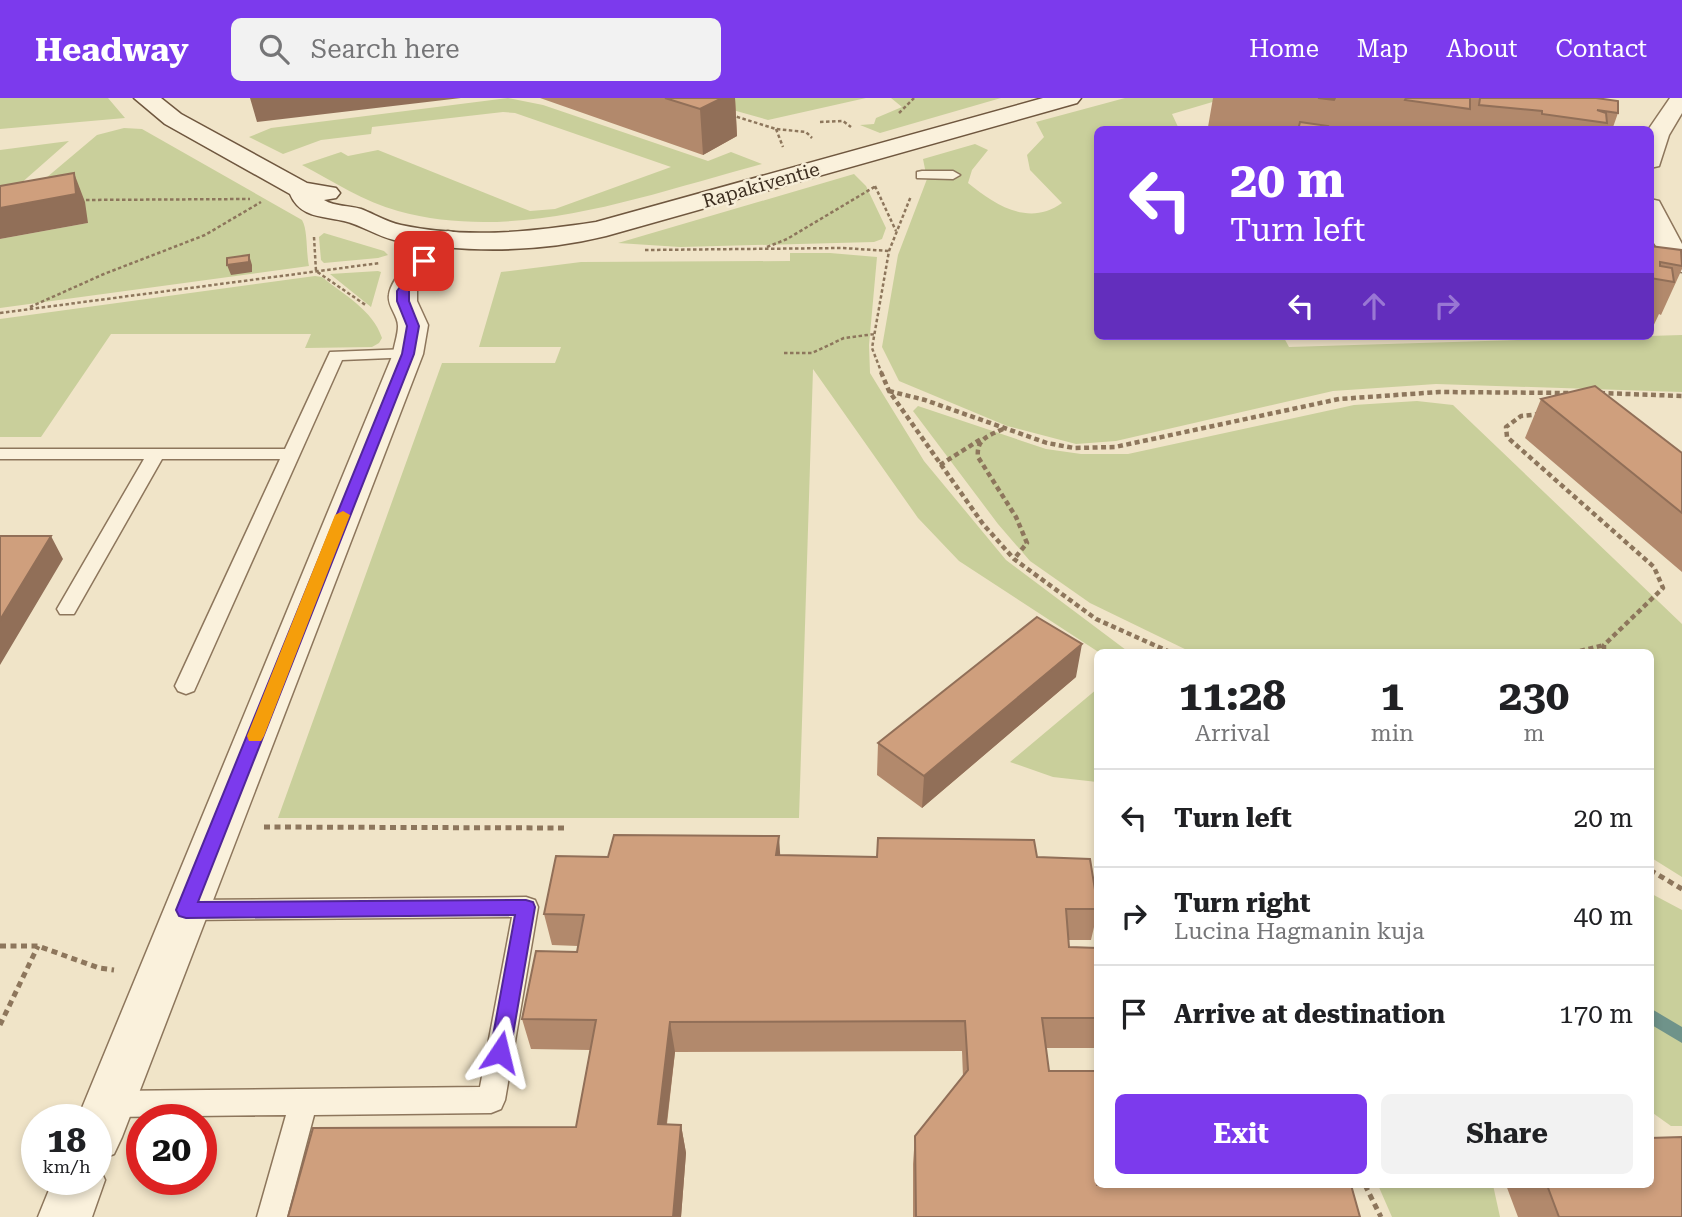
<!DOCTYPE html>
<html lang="en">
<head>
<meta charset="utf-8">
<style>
	body { margin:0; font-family:"Roboto Serif",serif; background:#f2f2f2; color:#202124; height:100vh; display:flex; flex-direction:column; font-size:26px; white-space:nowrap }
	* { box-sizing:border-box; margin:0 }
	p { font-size:23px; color:#757577 }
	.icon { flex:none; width:38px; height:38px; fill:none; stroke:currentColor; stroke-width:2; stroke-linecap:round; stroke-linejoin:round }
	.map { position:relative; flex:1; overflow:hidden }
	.sheet { position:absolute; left:1094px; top:551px; width:560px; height:539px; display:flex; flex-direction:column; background:#fff; border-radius:10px; box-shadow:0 4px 10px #0003 }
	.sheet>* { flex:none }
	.hud { position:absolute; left:1094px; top:28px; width:560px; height:214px; border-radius:10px; box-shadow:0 4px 10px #0003; background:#7c3aed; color:#fff; overflow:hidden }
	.speed { position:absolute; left:21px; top:1006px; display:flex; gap:14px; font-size:35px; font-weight:700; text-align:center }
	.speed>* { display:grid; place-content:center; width:91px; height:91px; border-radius:50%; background:#fff; box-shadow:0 4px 10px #0003; line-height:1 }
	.speed small { font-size:18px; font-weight:400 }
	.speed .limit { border:10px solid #d22; background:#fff; color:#111 }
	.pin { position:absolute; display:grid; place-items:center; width:60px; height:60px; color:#fff; margin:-30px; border-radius:14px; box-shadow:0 4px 10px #0006 }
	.me { position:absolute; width:77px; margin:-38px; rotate:10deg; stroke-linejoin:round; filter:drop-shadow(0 0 5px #0008) }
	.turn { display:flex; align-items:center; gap:24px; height:147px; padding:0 21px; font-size:32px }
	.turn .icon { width:91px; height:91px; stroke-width:2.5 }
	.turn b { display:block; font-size:49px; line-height:60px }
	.lanes { display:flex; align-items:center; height:66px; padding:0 21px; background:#0003; justify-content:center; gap:35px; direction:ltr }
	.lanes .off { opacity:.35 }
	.eta { display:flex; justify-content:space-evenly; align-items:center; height:119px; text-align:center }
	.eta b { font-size:42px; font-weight:700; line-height:49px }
	.action { display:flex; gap:14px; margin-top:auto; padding:14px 21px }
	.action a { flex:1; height:80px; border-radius:10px; background:#7c3aed; color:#fff; font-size:28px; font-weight:700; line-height:80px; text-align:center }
	.action a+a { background:#f2f2f2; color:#202124 }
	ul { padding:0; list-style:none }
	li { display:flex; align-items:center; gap:21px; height:98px; padding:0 21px; border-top:2px solid #e0e0e0 }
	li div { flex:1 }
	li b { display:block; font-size:26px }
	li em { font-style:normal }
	header { display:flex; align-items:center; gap:42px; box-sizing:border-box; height:98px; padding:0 35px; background:#7c3aed; color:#fff }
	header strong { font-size:33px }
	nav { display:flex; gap:38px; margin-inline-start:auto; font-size:24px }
	.search { width:490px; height:63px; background:#f2f2f2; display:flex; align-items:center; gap:18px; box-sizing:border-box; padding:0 24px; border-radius:10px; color:#757577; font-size:26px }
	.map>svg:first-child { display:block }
	.green { fill:#c9cf9b }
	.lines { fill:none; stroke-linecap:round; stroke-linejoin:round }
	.stream { fill:#6f938a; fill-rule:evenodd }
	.service-casing { stroke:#8d765c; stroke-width:3 }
	.minor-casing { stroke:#8d765c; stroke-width:3 }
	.secondary-casing { stroke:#6f573f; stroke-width:3 }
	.path-far2 { stroke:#8d765c; stroke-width:2.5; stroke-dasharray:3.5 2.5; stroke-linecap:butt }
	.path-far1 { stroke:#8d765c; stroke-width:4.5; stroke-dasharray:5 3.5; stroke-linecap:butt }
	.path { stroke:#8d765c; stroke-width:5; stroke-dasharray:6 4.5; stroke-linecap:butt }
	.service { fill:#faf1dc; fill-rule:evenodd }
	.minor { fill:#faf1dc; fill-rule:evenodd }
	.secondary { fill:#faf1dc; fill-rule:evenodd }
	.wall { fill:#b2896c }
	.shaded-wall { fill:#916f58 }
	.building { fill:#cf9f7d; stroke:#916f58; stroke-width:2 }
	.route { fill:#7c3aed; stroke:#51269a; stroke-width:2 }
	.slow { fill:#f59e0b }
	.labels { text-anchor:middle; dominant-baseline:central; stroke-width:5; stroke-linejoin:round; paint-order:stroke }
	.far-street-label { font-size:19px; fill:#3d2e20; stroke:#f7eed8 }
</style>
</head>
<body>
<header>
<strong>Headway</strong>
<div class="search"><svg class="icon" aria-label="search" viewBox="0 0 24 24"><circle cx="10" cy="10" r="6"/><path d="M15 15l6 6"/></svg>Search here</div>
<nav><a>Home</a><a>Map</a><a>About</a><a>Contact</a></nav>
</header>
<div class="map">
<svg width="1682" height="1119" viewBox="0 0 1682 1119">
	<rect width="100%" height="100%" fill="#f0e4c8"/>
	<!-- green -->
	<path class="green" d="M0 0H108L125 20 0 31Z
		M508 0 543 7 708 63 731 54 762 66C645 97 519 146 398 113 364 104 333 83 302 67L341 54 348 58 378 52 530 113 555 111 671 69 515 15 503 14 372 29 371 36 321 42 283 56 249 39 271 30Z
		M690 0H866L768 22Z
		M891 0H1001L880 35 860 27 874 26 876 20 902 9Z
		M1125 0H1226L1172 16 1179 31 1097 32V238H1283L1289 249 1682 237V294L1436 286 1333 293 1116 343 1076 346 1007 328 899 283 882 249 898 157 927 81 923 61 975 46 988 52 972 72 968 85C995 107 1029 129 1062 105L1030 72 1027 57 1044 39 1036 24Z
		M124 30 142 31 302 122C308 132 306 155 309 168L0 210V141L88 125 27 96 97 37Z
		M69 43 11 94 0 97V52Z
		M854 76 866 88 886 130 882 141 874 144 680 149 618 145Z
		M324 135 384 153 388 157 378 160 324 165 321 162 319 139Z
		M790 155H830L877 159 869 247 870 275 924 363 1006 462 1130 555H1100L959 463 918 420 813 271 799 720H278L442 265H555L561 249H479L501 174 581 164 790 163Z
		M378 173 381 174 371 209 330 176Z
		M315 178 322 179C344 197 373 212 382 240L379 245 372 249 305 250 311 236H111L41 339H0V221Z
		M1417 303 1453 307 1682 526V779L1650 759V555H1193L1090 505 1030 463 998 426 913 313 918 308 1046 351 1081 356H1128L1354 307Z
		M1097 591V684L1053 679 1010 664Z
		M1650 795 1682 812V1028H1671L1650 1013Z
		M1378 1087H1493L1500 1119H1392Z"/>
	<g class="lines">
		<!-- stream -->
		<path class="stream" d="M1650 910 1682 929V945L1650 926Z"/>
		<defs>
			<path id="service" d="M922 73H953L960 77 953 81 917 80V74Z
				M408 251 416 256 414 259 342 262 194 593 186 596 178 593 175 588 280 361H162L74 516H60L57 511 144 361H0V351H285L330 254Z
				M526 799 535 802 538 809 505 1002 501 1011 491 1015 314 1017 287 1119H257L286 1017 109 1019 99 1015 95 1006 99 997 109 993 480 989 512 819 186 822 177 819 174 812 177 805 186 802Z"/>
			<path id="minor" d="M1670 0H1682V15L1669 37 1659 68 1650 70V32H1648Z
				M1650 101 1659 103 1682 146V174L1672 172 1650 139Z
				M448 133 458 135 462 141 434 169 417 193V203L428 227 423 256 122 1039 114 1056 96 1063V1022H77L393 256C394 247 398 237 398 228 398 217 387 208 389 197 391 178 430 137 448 133Z
				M96 1063 105 1082 92 1119H38L53 1082H96Z"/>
			<path id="secondary" d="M134 0H161L181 16 307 85 336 90 340 95 336 100 324 102C335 109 349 107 361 111 374 116 387 124 401 127 466 141 531 134 596 124L1043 0H1081L1077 5 606 138C537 155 464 155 394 142 377 138 361 127 344 123 323 118 300 120 290 96L165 26Z"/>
		</defs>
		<!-- service casing -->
		<use href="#service" class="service-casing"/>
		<!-- minor casing -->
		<use href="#minor" class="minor-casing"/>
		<!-- secondary casing -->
		<use href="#secondary" class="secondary-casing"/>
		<!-- path-far2 -->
		<path class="path-far2" d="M899 15 914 0
			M731 17 776 31 806 34 812 40
			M820 24 843 23 851 29
			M776 31 783 49
			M875 88 896 133
			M80 102 250 101
			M314 139 316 173 367 208
			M767 149 787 141 876 88
			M645 152 843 150 889 153
			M30 209 104 176 205 137 261 104
			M0 215 380 165
			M784 255H812L844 240 875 236
			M882 276 872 250 889 153 911 98"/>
		<!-- path-far1 -->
		<path class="path-far1" d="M881 274 889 293 983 426 1014 461 1096 521 1172 555
			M889 293 925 302 1047 345 1074 350 1115 349 1339 301 1439 294 1570 295
			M1600 295 1682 298
			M1540 316 1521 318 1506 329 1507 339 1654 469 1663 490 1604 547V555
			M1003 331C988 338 976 341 978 359L1016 419 1027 445 1014 461
			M940 367 981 341
			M1572 555 1604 547"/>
		<!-- path -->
		<path class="path" d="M264 729 565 730
			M1650 772 1682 791
			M0 848H38L99 870 114 872
			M0 927 38 848
			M1365 1087 1381 1119"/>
		<!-- service -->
		<use href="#service" class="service"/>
		<!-- minor -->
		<use href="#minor" class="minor"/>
		<!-- secondary -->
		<use href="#secondary" class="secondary"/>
	</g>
	<!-- wall -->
	<path class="wall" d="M540 0H735L737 38 703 57Z
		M1213 0H1596L1618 15 1612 32H1229L1208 29Z
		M1650 148 1682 158V171L1661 217 1659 216 1651 233Z
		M1541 301 1682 355V474L1525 340Z
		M1076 579 922 710 877 677 878 645Z
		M780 757 877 759H1037L1097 804V816L1091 842H1069V849L1097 850V950H1046L1049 973 1360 1119H913V1066L915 1038 963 979 962 953 675 954 667 1026 681 1027 686 1055 681 1119H288L576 1029 590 952 531 951 522 921 577 854 578 848 552 847 544 816 608 759Z
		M1506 1087H1650L1682 1119H1518Z"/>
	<!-- shaded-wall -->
	<path class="shaded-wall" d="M250 0H461L257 24Z
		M722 0H735L737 38 703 57 700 11Z
		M74 75 85 104 88 125 0 141V110Z
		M249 157 252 167V174L231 177 227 167Z
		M51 438 63 461 0 567V522Z
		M1082 546 1076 579 922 710 924 678Z
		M779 738 781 770 776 757Z
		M670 924 675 954 663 1055 658 1026Z
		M681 1027 686 1055 681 1119H673Z"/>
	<!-- building -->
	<path class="building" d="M665 0H722L700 11Z
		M1318 0H1335L1334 2Z
		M1406 0H1470V11L1405 2Z
		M1480 0H1596L1618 3V15L1597 12 1606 15 1607 25 1542 16V13L1479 7Z
		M1300 24 1328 28 1327 32H1298Z
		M74 75 76 96 0 110V88Z
		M1650 148 1681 152 1682 168 1660 164V168L1672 170 1674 184 1650 180Z
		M249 157V164L227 167V160Z
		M1595 288 1682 355V415L1541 301Z
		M0 438H51L0 522Z
		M1037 519 1082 546 924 678 878 645Z
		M614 737 779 738 776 757 877 759 878 740 1034 742 1037 759 1090 761 1097 804V811H1066L1069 849 1097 850V920H1042L1049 973H1097V1087H1351L1360 1119H916L915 1038 968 972 965 923 670 924 658 1026 681 1027 673 1119H288L313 1030 576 1029 596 922 522 921 536 853 577 854 584 817 544 816 556 758 608 759Z
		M1682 1039V1119H1559L1547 1087H1650V1040Z"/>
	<!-- route -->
	<path class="route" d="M420 161 430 163 409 193V203L419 228 414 256 198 804 526 802 533 804 535 809 510 954 507 961 500 963 493 961 490 954 515 817 186 820 179 818 176 812 402 256 407 228 397 203V193Z"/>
	<!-- slow -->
	<path class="slow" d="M343 413 350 417 264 638 261 643H249L247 638 335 417Z"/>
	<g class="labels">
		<!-- far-street labels -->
		<g class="far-street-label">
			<text transform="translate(761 87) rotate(-16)">Rapakiventie</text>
		</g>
	</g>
</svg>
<div class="speed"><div>18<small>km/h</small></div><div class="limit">20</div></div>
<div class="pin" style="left:424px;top:163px;background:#d93025"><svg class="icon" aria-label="arrive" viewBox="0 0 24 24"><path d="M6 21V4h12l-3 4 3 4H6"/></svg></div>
<svg class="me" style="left:500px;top:954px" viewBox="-20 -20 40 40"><path d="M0-17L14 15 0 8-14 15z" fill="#7c3aed" stroke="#fff" stroke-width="4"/></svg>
<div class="hud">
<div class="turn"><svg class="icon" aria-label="left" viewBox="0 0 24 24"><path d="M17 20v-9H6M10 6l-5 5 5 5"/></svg><div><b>20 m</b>Turn left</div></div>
<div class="lanes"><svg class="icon" aria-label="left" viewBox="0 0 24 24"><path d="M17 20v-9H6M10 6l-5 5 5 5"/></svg><svg class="icon off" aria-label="ahead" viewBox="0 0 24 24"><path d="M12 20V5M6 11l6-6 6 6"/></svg><svg class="icon off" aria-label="right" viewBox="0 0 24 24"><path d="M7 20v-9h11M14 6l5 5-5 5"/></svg></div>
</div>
<section class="sheet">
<div class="eta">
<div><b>11:28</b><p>Arrival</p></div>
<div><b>1</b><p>min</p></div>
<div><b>230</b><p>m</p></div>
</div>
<ul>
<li><svg class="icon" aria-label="left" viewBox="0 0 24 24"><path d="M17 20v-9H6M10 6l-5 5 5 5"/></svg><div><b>Turn left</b></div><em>20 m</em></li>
<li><svg class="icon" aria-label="right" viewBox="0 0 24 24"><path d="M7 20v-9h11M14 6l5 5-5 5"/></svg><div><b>Turn right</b><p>Lucina Hagmanin kuja</p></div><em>40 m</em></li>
<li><svg class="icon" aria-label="arrive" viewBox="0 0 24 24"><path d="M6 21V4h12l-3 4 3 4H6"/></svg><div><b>Arrive at destination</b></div><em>170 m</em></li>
</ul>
<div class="action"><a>Exit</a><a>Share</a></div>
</section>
</div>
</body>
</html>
